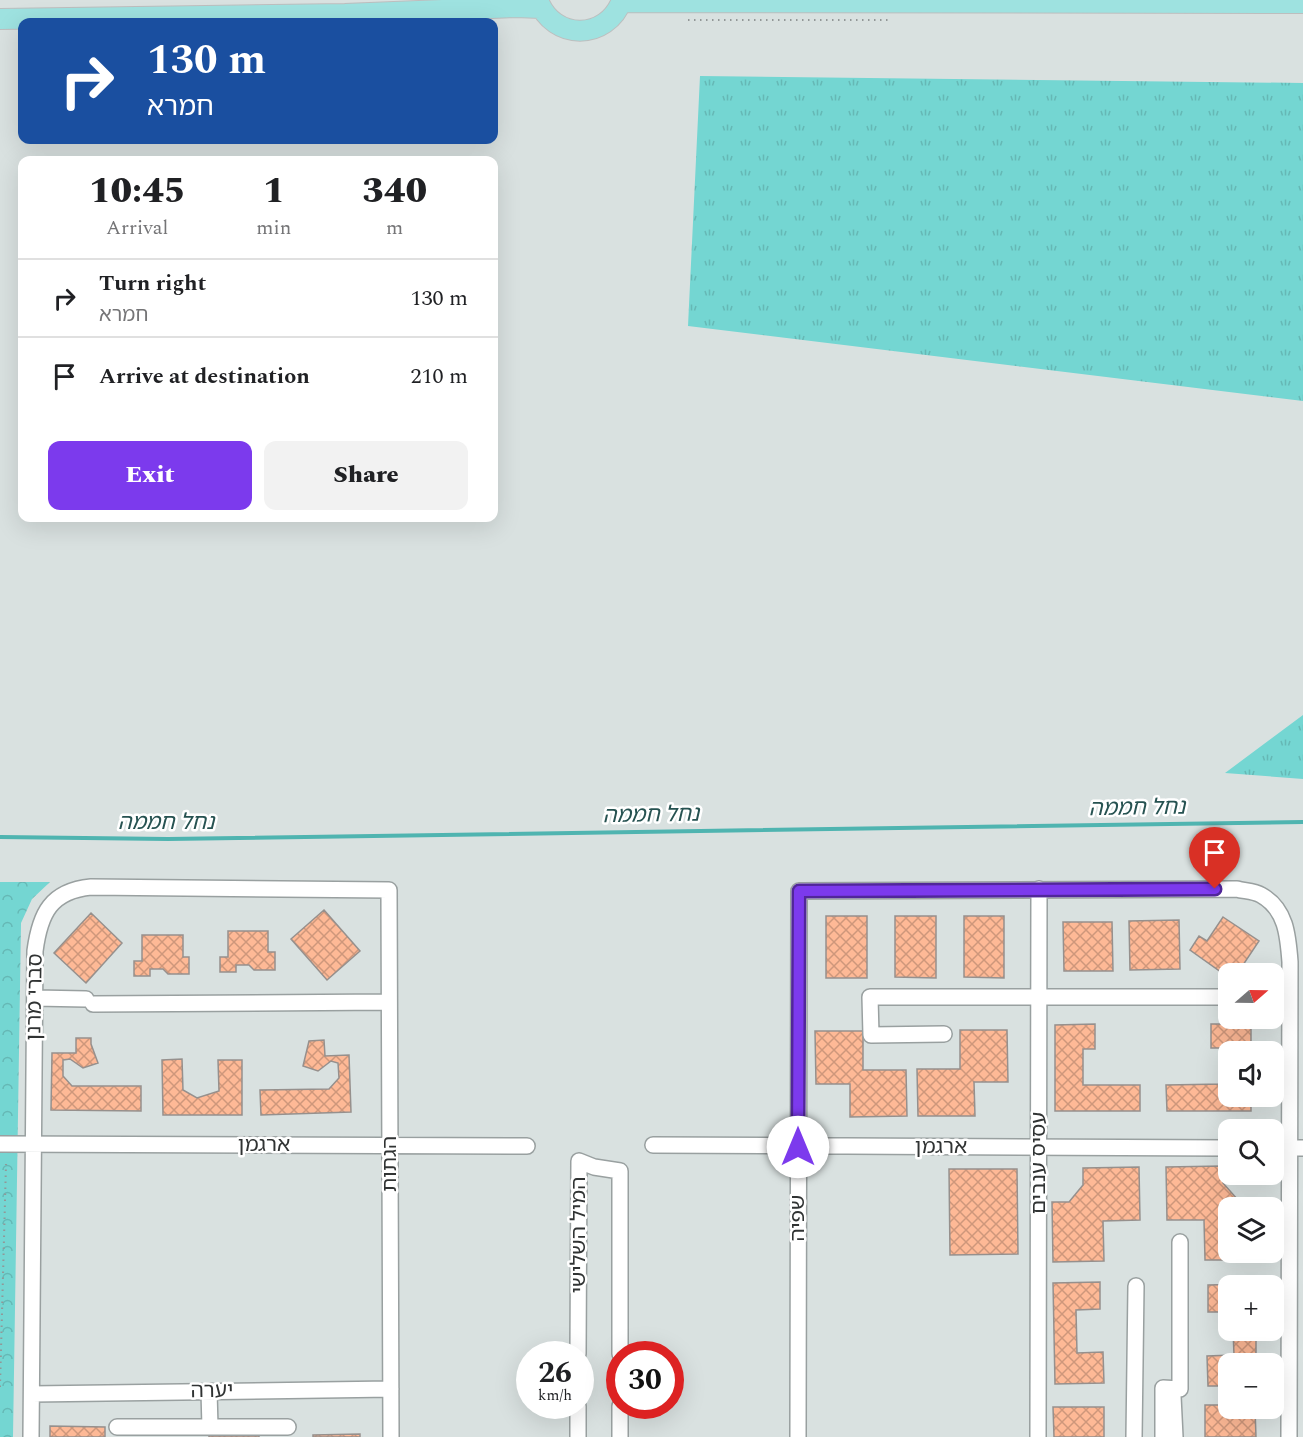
<!DOCTYPE html>
<html lang="en">
<head>
<meta charset="utf-8">
<style>
	body { margin:0; font-family:Spectral,"Noto Sans Hebrew",serif; background:#f2f2f2; color:#202124; height:100vh; display:flex; flex-direction:column; font-size:22px; white-space:nowrap }
	* { box-sizing:border-box; margin:0 }
	p { font-size:20px; color:#757577 }
	.icon { flex:none; width:33px; height:33px; fill:none; stroke:currentColor; stroke-width:2; stroke-linecap:round; stroke-linejoin:round }
	.map { position:relative; flex:1; overflow:hidden }
	.sheet { position:absolute; left:18px; top:156px; width:480px; height:366px; display:flex; flex-direction:column; background:#fff; border-radius:12px; box-shadow:0 6px 24px #0002 }
	.sheet>* { flex:none }
	.hud { position:absolute; left:18px; top:18px; width:480px; height:126px; border-radius:12px; box-shadow:0 6px 24px #0002; background:#1a4fa0; color:#fff; overflow:hidden }
	.needle { width:39px; rotate:70deg }
	.controls { position:absolute; left:1218px; top:963px; display:grid; gap:12px }
	.controls a { display:grid; place-items:center; width:66px; height:66px; border-radius:12px; background:#fff; box-shadow:0 6px 24px #0002; font-size:30px }
	.speed { position:absolute; left:516px; top:1341px; display:flex; gap:12px; font-size:30px; font-weight:700; text-align:center }
	.speed>* { display:grid; place-content:center; width:78px; height:78px; border-radius:50%; background:#fff; box-shadow:0 6px 24px #0002; line-height:1 }
	.speed small { font-size:15px; font-weight:400 }
	.speed .limit { border:9px solid #d22; background:#fff; color:#111 }
	.pin { position:absolute; display:grid; place-items:center; width:51px; height:51px; color:#fff; margin:-62px -26px; border-radius:50% 50% 50% 0; rotate:-45deg; box-shadow:0 0 6px #0007 }
	.pin .icon { rotate:45deg }
	.me { position:absolute; width:66px; margin:-33px; rotate:0deg; stroke-linejoin:round; filter:drop-shadow(0 0 4px #0008) }
	.turn { display:flex; align-items:center; gap:21px; height:126px; padding:0 30px; font-size:27px }
	.turn .icon { width:78px; height:78px; stroke-width:2.5 }
	.turn b { display:block; font-size:42px; line-height:51px }
	.eta { display:flex; justify-content:space-evenly; align-items:center; height:102px; text-align:center }
	.eta b { font-size:36px; font-weight:800; line-height:42px }
	.cta { display:flex; gap:12px; margin-top:auto; padding:12px 30px }
	.cta a { flex:1; height:69px; border-radius:12px; background:#7c3aed; color:#fff; font-size:24px; font-weight:800; line-height:69px; text-align:center }
	.cta a+a { background:#f2f2f2; color:#202124 }
	ul { padding:0; list-style:none }
	li { display:flex; align-items:center; gap:18px; height:78px; padding:0 30px; border-top:2px solid #e0e0e0 }
	li div { flex:1 }
	li b { display:block; font-size:22px }
	li em { font-style:normal }
	.map>svg:first-child { display:block }
	.grass { fill:url(#grass-tufts) }
	.forest { fill:url(#forest-crowns) }
	.lines { fill:none; stroke-linecap:round; stroke-linejoin:round }
	.stream { stroke:#4fb4b0; stroke-width:4 }
	.building { fill:url(#building-cross-hatch); stroke:#96908d; stroke-width:1.5 }
	.minor-casing { stroke:#99a0a0; stroke-width:18 }
	.major-casing { stroke:#bdbebe; stroke-width:22 }
	.path { stroke:#929797; stroke-width:2; stroke-dasharray:1.5 4.5; stroke-linecap:butt }
	.minor { stroke:#fff; stroke-width:15 }
	.major { stroke:#9ee2e0; stroke-width:20 }
	.route-casing { stroke:#51269a; stroke-width:15 }
	.route { stroke:#7c3aed; stroke-width:10 }
	.labels { text-anchor:middle; dominant-baseline:central; stroke-width:5; stroke-linejoin:round; paint-order:stroke }
	.street-label { font-size:21px; fill:#303333; stroke:#fff }
	.water-label { font-size:22px; font-style:italic; fill:#265251; stroke:#fff }
</style>
</head>
<body>
<div class="map">
<svg width="1303" height="1437" viewBox="0 0 1303 1437">
	<defs>
		<pattern id="grass-tufts" width="24" height="20" patternUnits="userSpaceOnUse" patternTransform="scale(1.5)"><rect width="24" height="20" fill="#74d6d2"/><path d="M3 7l-1-3M5 7V3M7 7l1-3M15 17l-1-3M17 17v-4M19 17l1-3" fill="none" stroke="#65b8b5"/></pattern>
		<pattern id="forest-crowns" width="20" height="18" patternUnits="userSpaceOnUse" patternTransform="scale(1.5)"><rect width="20" height="18" fill="#74d6d2"/><path d="M2 6a3 3 0 1 1 6 0M12 15a3 3 0 1 1 6 0" fill="none" stroke="#65b8b5"/></pattern>
		<pattern id="building-cross-hatch" width="8" height="8" patternUnits="userSpaceOnUse" patternTransform="scale(1.5)"><rect width="8" height="8" fill="#feb996"/><path d="M0 0l8 8M0 8l8-8" fill="none" stroke="#ce977b"/></pattern>
	</defs>
	<rect width="100%" height="100%" fill="#d9e1e0"/>
	<!-- grass -->
	<path class="grass" d="M700 76 1303 83V401L688 326Z
		M1303 715V779L1225 773Z"/>
	<!-- forest -->
	<path class="forest" d="M0 882H50L32 899 21 923 13 1437H0Z"/>
	<g class="lines">
		<!-- stream -->
		<path class="stream" d="M0 837 168 839 1303 822"/>
	</g>
	<!-- building -->
	<path class="building" d="M324 910 360 951 327 980 291 939Z
		M91 913 122 943 86 983 54 953Z
		M826 916H867V978H826Z
		M895 916H936V978L895 977Z
		M964 916H1004V978L964 977Z
		M1223 917 1259 941 1237 974H1228V977L1190 950 1199 936 1207 941Z
		M1179 920 1180 969 1130 970 1129 921Z
		M1063 922H1112L1113 971H1064Z
		M228 931H268V952H275V970H254L249 965H236V972H220V957H228Z
		M142 935H183V957H189V974H168L163 969H150V976H134V961H142Z
		M1095 1024V1049H1083V1085H1140V1111H1055V1025Z
		M1211 1024H1251V1052H1228V1096H1251V1111H1167L1166 1085 1223 1084V1048H1211Z
		M960 1030H1007L1008 1082H974L975 1116H918L917 1069H960Z
		M815 1031H863V1070H906L907 1116 850 1117V1084H816Z
		M76 1038H91V1044L98 1063 83 1068 70 1059 63 1060V1076L72 1086H141V1111L51 1110 52 1053H76Z
		M324 1040 325 1056 349 1055 351 1112 261 1115 260 1090 329 1089 339 1078 338 1063 331 1061 318 1071 303 1066 309 1041Z
		M182 1059 183 1090 197 1098 219 1091 218 1060H242V1115H163L162 1060Z
		M1222 1166 1223 1183 1238 1200H1254V1208H1228V1252H1255V1260H1205L1204 1220H1167L1166 1167Z
		M1139 1167 1140 1220 1103 1221 1104 1261 1053 1262 1052 1202H1069L1083 1185V1168Z
		M949 1169H1017L1018 1254 950 1255Z
		M1100 1282V1309L1076 1310 1077 1353 1103 1352 1104 1383 1055 1384 1053 1283Z
		M1255 1284 1228 1286V1312H1208V1285Z
		M1233 1330H1256V1364H1228V1386H1208L1207 1356 1234 1355Z
		M1205 1405H1228V1408H1255L1256 1437H1205Z
		M1053 1407H1104V1437H1054Z
		M50 1426 105 1427V1437H50Z
		M259 1432V1437H209V1434Z
		M360 1434V1437H313V1435Z"/>
	<g class="lines">
		<defs>
			<path id="minor" d="M35 998 86 999
				M93 1004 389 1002
				M944 1034 871 1035 870 997H1221
				M0 1144 527 1146
				M653 1145 1228 1148
				M1274 1148H1303
				M578 1354 579 1161 594 1167 620 1171V1354
				M209 1391 210 1427
				M32 1394 391 1389
				M1173 1396 1175 1437
				M620 1406V1437
				M117 1427H288
				M31 1437 35 951C40 913 51 891 91 887L389 890 391 1437
				M578 1437V1406
				M798 1437 799 891 1237 889C1244 891 1254 891 1261 895 1286 909 1288 935 1290 962L1289 1437
				M1038 1437 1039 889
				M1134 1437 1136 1286
				M1163 1437V1388L1180 1389V1242"/>
			<path id="major" d="M538 0C553 41 607 41 622 0
				M621 2 1303 3
				M0 19 345 14 516 7 541 8"/>
		</defs>
		<!-- minor casing -->
		<use href="#minor" class="minor-casing"/>
		<!-- major casing -->
		<use href="#major" class="major-casing"/>
		<!-- path -->
		<path class="path" d="M688 20H892
			M0 1387 6 1164"/>
		<!-- minor -->
		<use href="#minor" class="minor"/>
		<!-- major -->
		<use href="#major" class="major"/>
	</g>
	<g class="lines">
		<defs>
			<path id="route" d="M798 1147 799 891 1215 889"/>
		</defs>
		<!-- route casing -->
		<use href="#route" class="route-casing"/>
		<!-- route -->
		<use href="#route" class="route"/>
	</g>
	<g class="labels">
		<!-- street labels -->
		<g class="street-label">
			<text transform="translate(35 997) rotate(-89)">סברי מרנן</text>
			<text x="264" y="1145">ארגמן</text>
			<text x="941" y="1147">ארגמן</text>
			<text transform="translate(1039 1163) rotate(-90)">עסיס ענבים</text>
			<text transform="translate(390 1164) rotate(-90)">הגתות</text>
			<text transform="translate(798 1218) rotate(-90)">שפיה</text>
			<text transform="translate(579 1235) rotate(-90)">המיל השלישי</text>
			<text transform="translate(212 1391) rotate(-1)">יערה</text>
		</g>
		<!-- water labels -->
		<g class="water-label">
			<text transform="translate(1137 808) rotate(-1)">נחל חממה</text>
			<text transform="translate(651 815) rotate(-1)">נחל חממה</text>
			<text x="166" y="822">נחל חממה</text>
		</g>
	</g>
</svg>
<div class="controls">
<a><svg class="needle" viewBox="-14 -14 28 28"><path d="M0-13l5 13h-10z" fill="#e53935"/><path d="M0 13l5-13h-10z" fill="#757577"/></svg></a>
<a><svg class="icon" aria-label="sound" viewBox="0 0 24 24"><path d="M4 9h4l5-4v14l-5-4H4zM17 9q2 3 0 6"/></svg></a>
<a><svg class="icon" aria-label="search" viewBox="0 0 24 24"><circle cx="10" cy="10" r="6"/><path d="M15 15l6 6"/></svg></a>
<a><svg class="icon" aria-label="layers" viewBox="0 0 24 24"><path d="M12 4l9 5-9 5-9-5zM3 14l9 5 9-5"/></svg></a>
<a>+</a>
<a>−</a>
</div>
<div class="speed"><div>26<small>km/h</small></div><div class="limit">30</div></div>
<div class="pin" style="left:1215px;top:889px;background:#d93025"><svg class="icon" aria-label="arrive" viewBox="0 0 24 24"><path d="M6 21V4h12l-3 4 3 4H6"/></svg></div>
<svg class="me" style="left:798px;top:1147px" viewBox="-20 -20 40 40"><circle r="19" fill="#fff"/><path d="M0-13L10 11 0 6-10 11z" fill="#7c3aed"/></svg>
<div class="hud">
<div class="turn"><svg class="icon" aria-label="right" viewBox="0 0 24 24"><path d="M7 20v-9h11M14 6l5 5-5 5"/></svg><div><b>130 m</b>חמרא</div></div>
</div>
<section class="sheet">
<div class="eta">
<div><b>10:45</b><p>Arrival</p></div>
<div><b>1</b><p>min</p></div>
<div><b>340</b><p>m</p></div>
</div>
<ul>
<li><svg class="icon" aria-label="right" viewBox="0 0 24 24"><path d="M7 20v-9h11M14 6l5 5-5 5"/></svg><div><b>Turn right</b><p>חמרא</p></div><em>130 m</em></li>
<li><svg class="icon" aria-label="arrive" viewBox="0 0 24 24"><path d="M6 21V4h12l-3 4 3 4H6"/></svg><div><b>Arrive at destination</b></div><em>210 m</em></li>
</ul>
<div class="cta"><a>Exit</a><a>Share</a></div>
</section>
</div>
</body>
</html>
